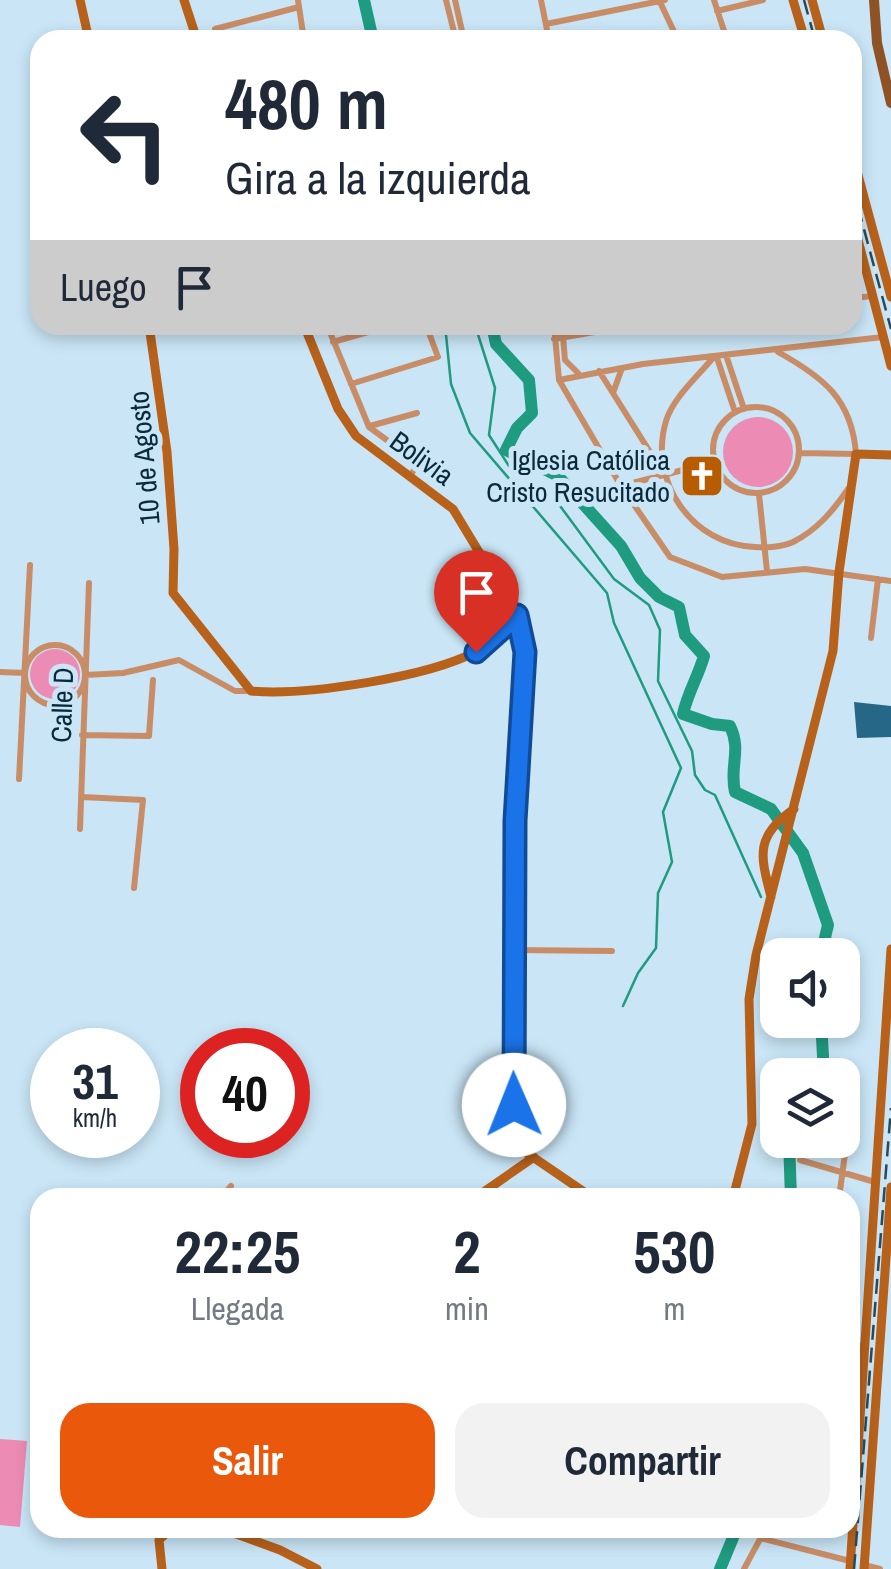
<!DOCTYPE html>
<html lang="es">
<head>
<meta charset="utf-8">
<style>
	body { margin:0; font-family:"Archivo Narrow",sans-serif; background:#f2f2f3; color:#1f2937; height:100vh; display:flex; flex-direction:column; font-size:38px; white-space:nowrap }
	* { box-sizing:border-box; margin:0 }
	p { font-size:32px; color:#747a83 }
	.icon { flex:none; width:55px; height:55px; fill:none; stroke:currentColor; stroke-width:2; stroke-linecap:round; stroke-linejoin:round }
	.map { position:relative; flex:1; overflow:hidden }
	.drawer { position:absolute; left:30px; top:1188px; width:830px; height:350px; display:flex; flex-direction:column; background:#fff; border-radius:30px; box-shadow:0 5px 15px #0003 }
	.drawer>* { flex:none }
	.guide { position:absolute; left:30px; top:30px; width:832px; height:305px; border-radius:30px; box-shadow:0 5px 15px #0003; background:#fff; color:#1f2937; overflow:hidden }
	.fabs { position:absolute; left:760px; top:938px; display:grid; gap:20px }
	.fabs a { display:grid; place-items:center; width:100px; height:100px; border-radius:20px; background:#fff; box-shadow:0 5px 15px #0003; font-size:50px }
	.speed { position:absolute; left:30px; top:1028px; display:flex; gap:20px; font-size:50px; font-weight:700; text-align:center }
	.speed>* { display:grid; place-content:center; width:130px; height:130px; border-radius:50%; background:#fff; box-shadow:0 5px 15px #0003; line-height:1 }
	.speed small { font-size:25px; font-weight:400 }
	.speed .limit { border:15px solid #d22; background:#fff; color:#111 }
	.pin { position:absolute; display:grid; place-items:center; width:85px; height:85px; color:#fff; margin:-102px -42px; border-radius:50% 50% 50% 0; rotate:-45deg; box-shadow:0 0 10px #0007 }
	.pin .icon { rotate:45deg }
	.me { position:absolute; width:110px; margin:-55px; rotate:359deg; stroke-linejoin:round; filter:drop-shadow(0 0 8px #0008) }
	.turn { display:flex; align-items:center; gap:35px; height:210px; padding:0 30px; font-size:45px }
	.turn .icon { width:130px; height:130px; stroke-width:2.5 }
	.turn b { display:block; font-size:70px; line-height:85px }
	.then { display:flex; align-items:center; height:95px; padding:0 30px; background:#0003; gap:20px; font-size:38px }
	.eta { display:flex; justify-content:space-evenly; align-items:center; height:170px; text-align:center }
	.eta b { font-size:60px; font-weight:800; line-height:70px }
	.button { display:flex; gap:20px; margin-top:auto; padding:20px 30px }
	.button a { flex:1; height:115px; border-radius:30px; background:#ea580c; color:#fff; font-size:40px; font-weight:800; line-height:115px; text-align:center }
	.button a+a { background:#f2f2f3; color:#1f2937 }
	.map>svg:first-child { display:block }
	.green { fill:#ec8bb4 }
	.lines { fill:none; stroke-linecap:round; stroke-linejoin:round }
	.stream { stroke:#1f9b80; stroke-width:2.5 }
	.river { stroke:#1f9b80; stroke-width:12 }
	.building { fill:#266787 }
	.street { stroke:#c88d67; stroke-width:6 }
	.secondary { stroke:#b7611b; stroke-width:9 }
	.primary { stroke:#8f5225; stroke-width:10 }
	.rail { stroke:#2a4a5b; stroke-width:2.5; stroke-dasharray:15 8; stroke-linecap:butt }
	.route-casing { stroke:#114b97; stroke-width:25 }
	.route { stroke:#1a73e8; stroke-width:18 }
	.labels { text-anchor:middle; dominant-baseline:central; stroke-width:10; stroke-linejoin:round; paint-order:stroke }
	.street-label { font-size:28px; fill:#092a3a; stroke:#c9e5f6 }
	.poi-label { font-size:28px; fill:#092a3a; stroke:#c9e5f6; text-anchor:end }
</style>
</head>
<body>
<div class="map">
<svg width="891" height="1569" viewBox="0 0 891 1569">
	<rect width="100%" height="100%" fill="#c9e5f6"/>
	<!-- green -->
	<path class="green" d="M723 452a35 35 0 1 1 70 0a35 35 0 1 1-70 0Z
		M30 674a25 25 0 1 1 50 0a25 25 0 1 1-50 0Z
		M0 1439 27 1441 20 1527 0 1525Z"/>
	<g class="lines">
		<!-- stream -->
		<path class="stream" d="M445 325 451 384 470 433 607 593 614 623 681 768 663 812 672 862 658 893 656 948 638 973 623 1006
			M475 325 495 388 489 435 509 466 552 495 614 579 649 605 660 630 658 681 692 751 695 775 705 790 715 795 761 897"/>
		<!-- river -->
		<path class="river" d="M364 0 373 40
			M492 325 496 344 529 380 532 413 517 428 506 450 558 476 621 546 640 578 659 597 679 607 685 635 704 656C698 677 688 692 683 714L712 724 730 726C742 751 729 766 735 792L771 809 803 853 828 925 821 955
			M821 1020 824 1075
			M789 1140 791 1198
			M720 1569 737 1528"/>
	</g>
	<!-- building -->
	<path class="building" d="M854 702 891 706V737L857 738Z"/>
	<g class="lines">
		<!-- street -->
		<path class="street" d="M298 0 304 40
			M446 0 456 40
			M455 0 464 40
			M541 0 549 40
			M659 0 678 40
			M714 0 727 40
			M717 11 763 0
			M546 24 665 0
			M219 40 215 29 299 7
			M773 40 804 36
			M852 298 874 296
			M327 325 369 427 414 460 417 466 411 474
			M554 325 559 380 621 486 670 557 722 577 805 569 891 581
			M562 325 565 360 578 373
			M554 339 635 325
			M333 342 393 325
			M778 352C823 377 852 399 856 454L799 453
			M717 358 735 412
			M727 358 744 409
			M712 359C697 377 673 398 666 421 648 481 692 545 755 547 766 548 782 547 793 542 817 530 833 511 848 489
			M599 371 662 471
			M559 380 643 364 883 337
			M351 384 438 357 426 325
			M613 393 622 368
			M713 450a43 43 0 1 1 86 0a43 43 0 1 1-86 0Z
			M370 426 417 413
			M621 486 714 462
			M759 494 767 571
			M871 638 878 579
			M25 675a30 30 0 1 1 60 0a30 30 0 1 1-60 0Z
			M0 672 25 673
			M85 675 123 673 179 660 235 691H250
			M82 735 149 736 153 680
			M19 779 30 565
			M82 797 143 800 134 888
			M80 829 89 583
			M514 950 612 951
			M800 1160 875 1182
			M221 1198 231 1186
			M839 1198 850 1117
			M850 1344 864 1346
			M760 1538 850 1561
			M864 1565 880 1569
			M744 1569 766 1528"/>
		<!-- secondary -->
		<path class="secondary" d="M80 0 89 40
			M184 0 197 40
			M793 0 805 40
			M812 0 823 40
			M852 153 891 297
			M852 217 891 366
			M149 325 167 452 174 549 173 593 251 691C306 696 429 677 477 651 492 643 505 627 517 615
			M304 325 338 409 356 436 453 509 517 615 523 635 515 821 513 1041 514 1105 524 1151 593 1198
			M771 897C760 854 755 837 794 809
			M475 1198 534 1157
			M733 1198 752 1124 749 999 756 955 833 651 839 572 856 454 891 455
			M220 1528 280 1550 317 1569
			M162 1569 159 1540 172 1528
			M850 1569 891 949
			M864 1569 891 1187"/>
		<!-- primary -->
		<path class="primary" d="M874 0 877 43 891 103"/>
		<!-- rail -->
		<path class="rail" d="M804 0 815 40
			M852 185 891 329
			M854 1569 891 1108"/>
	</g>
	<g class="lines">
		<defs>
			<path id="route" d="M476 652 517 615 525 652 515 821 514 1105"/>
		</defs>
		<!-- route casing -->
		<use href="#route" class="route-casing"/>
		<!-- route -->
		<use href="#route" class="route"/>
	</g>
	<!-- icons -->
	<defs>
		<symbol id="church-square" viewBox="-11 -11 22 22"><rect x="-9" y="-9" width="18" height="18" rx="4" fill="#b75c00" stroke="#c9e5f6"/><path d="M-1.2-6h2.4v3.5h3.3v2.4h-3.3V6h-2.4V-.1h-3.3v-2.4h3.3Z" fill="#fff"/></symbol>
	</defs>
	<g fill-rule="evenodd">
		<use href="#church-square" x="677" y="451" width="50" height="50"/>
	</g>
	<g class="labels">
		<!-- street labels -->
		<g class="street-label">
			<text transform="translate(144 458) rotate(-95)">10 de Agosto</text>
			<text transform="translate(422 458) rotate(36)">Bolivia</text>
			<text transform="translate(62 705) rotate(-88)">Calle D</text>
		</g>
		<!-- poi labels -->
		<g class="poi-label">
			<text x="670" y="460">Iglesia Católica<tspan x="670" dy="32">Cristo Resucitado</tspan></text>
		</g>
	</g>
</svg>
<div class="fabs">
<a><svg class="icon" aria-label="sound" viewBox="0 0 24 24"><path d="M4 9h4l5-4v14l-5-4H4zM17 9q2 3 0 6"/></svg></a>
<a><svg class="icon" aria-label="layers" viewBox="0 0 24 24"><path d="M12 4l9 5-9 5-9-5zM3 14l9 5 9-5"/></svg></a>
</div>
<div class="speed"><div>31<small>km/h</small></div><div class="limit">40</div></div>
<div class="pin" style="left:476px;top:652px;background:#d93025"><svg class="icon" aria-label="arrive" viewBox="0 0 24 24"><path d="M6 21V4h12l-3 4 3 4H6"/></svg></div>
<svg class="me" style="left:514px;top:1105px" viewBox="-20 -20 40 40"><circle r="19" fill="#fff"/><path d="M0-13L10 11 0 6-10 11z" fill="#1a73e8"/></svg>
<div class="guide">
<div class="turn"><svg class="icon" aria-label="left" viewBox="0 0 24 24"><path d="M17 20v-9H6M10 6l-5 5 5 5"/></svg><div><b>480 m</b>Gira a la izquierda</div></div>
<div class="then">Luego<svg class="icon" aria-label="arrive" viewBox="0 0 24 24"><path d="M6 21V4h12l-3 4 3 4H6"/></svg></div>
</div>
<section class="drawer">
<div class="eta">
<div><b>22:25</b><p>Llegada</p></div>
<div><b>2</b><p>min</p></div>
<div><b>530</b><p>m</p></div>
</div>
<div class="button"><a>Salir</a><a>Compartir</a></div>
</section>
</div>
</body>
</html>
